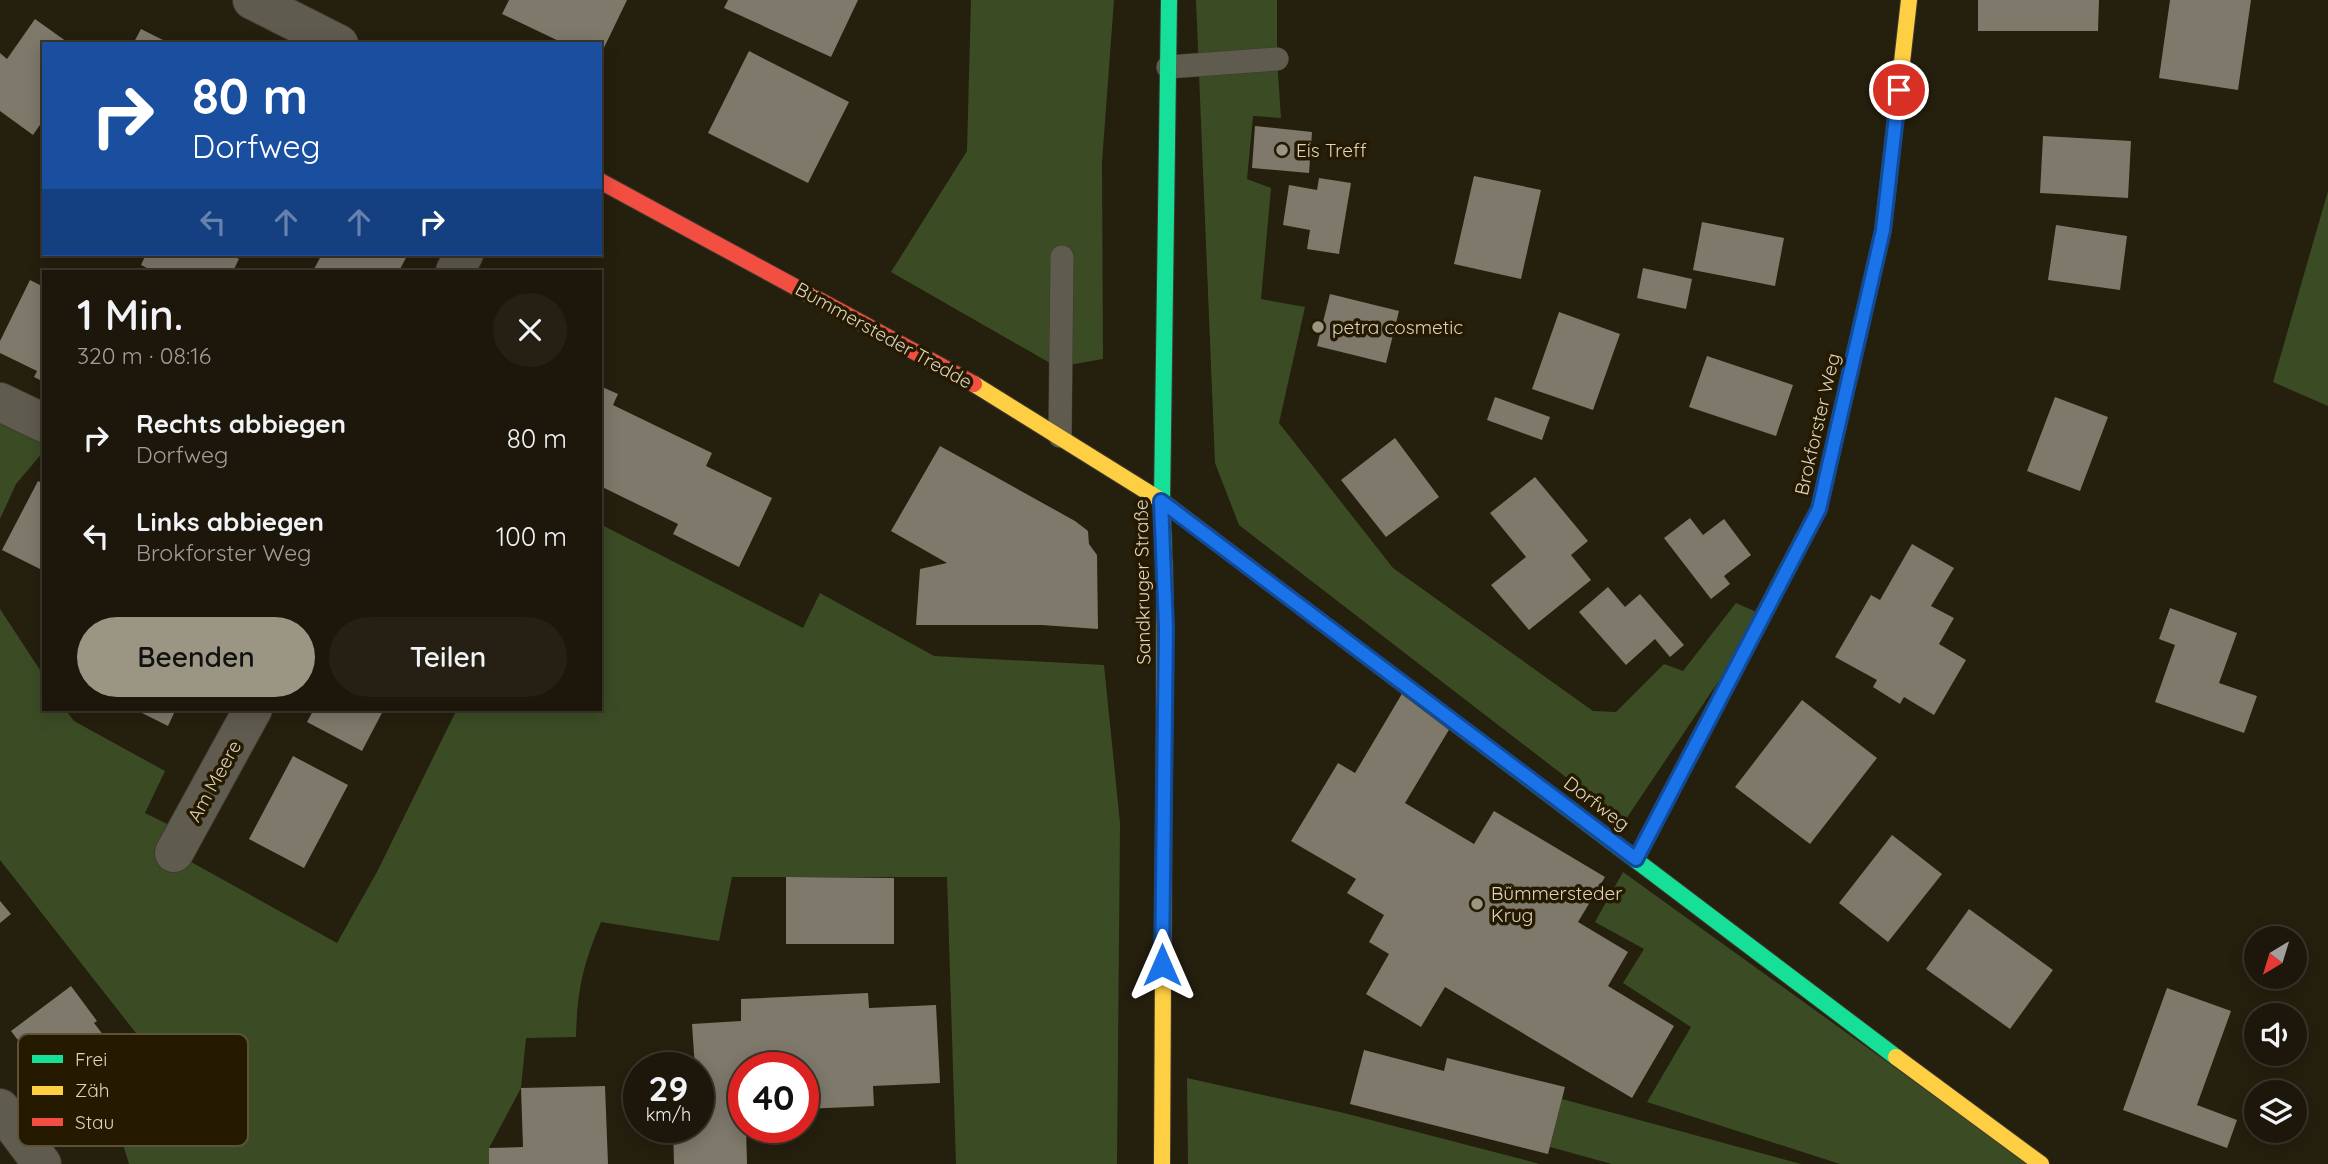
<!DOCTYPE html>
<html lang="de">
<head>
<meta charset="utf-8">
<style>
	body { margin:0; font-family:Quicksand,sans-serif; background:#252013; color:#f1f3f6; height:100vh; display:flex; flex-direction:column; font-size:26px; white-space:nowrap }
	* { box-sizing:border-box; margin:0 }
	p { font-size:23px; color:#a09f9c }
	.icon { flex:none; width:38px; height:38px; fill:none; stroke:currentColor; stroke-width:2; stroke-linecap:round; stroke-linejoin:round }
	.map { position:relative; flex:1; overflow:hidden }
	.side { position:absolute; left:42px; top:270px; width:560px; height:441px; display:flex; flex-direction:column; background:#1c170a; border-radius:0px; box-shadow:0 4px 18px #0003,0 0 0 2px #3a362b }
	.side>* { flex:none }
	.guide { position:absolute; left:42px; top:42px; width:560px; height:214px; border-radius:0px; box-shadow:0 4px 18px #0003,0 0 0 2px #3a362b; background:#1a4fa0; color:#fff; overflow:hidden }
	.needle { width:46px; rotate:218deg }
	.controls { position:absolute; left:2244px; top:926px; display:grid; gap:14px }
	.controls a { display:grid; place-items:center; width:63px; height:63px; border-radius:50%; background:#1c170a; box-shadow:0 4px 18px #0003,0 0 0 2px #3a362b; font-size:35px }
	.speed { position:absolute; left:623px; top:1052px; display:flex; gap:14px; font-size:35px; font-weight:700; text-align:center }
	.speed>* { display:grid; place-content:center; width:91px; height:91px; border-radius:50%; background:#1c170a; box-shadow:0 4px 18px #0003,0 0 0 2px #3a362b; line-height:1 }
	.speed small { font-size:18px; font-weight:400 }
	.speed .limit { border:10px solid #d22; background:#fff; color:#111 }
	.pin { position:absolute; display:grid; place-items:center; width:60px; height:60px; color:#fff; margin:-30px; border:4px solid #fff; border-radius:50%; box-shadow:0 2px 7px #0007 }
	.me { position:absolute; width:77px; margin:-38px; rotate:0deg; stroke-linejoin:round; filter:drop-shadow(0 0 5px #0008) }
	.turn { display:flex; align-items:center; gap:24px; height:147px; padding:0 35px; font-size:32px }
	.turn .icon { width:91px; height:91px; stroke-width:2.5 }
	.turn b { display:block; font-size:49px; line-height:60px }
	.lanes { display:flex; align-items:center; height:66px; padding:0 35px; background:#0003; justify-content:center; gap:35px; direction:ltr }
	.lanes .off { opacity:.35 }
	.round { display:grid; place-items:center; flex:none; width:74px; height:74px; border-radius:37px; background:#252013 }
	.summary { display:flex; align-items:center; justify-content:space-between; height:119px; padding:0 35px }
	h1 { font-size:42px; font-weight:600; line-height:52px }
	.button { display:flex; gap:14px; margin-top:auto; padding:14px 35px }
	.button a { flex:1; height:80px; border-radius:42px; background:#9b9584; color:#111; font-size:28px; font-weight:600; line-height:80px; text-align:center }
	.button a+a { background:#252013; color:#f1f3f6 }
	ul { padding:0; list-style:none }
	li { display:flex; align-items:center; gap:21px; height:98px; padding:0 35px }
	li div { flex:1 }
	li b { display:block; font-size:26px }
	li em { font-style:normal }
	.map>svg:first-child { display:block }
	.green { fill:#3b4c25 }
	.building { fill:#7e796b }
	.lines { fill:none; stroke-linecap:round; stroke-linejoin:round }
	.lane-casing { stroke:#3f3a2f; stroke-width:24 }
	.street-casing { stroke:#3f3a2f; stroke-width:40 }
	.fast-casing { stroke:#3f3a2f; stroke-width:18 }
	.slow-casing { stroke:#3f3a2f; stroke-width:18 }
	.jam-casing { stroke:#3f3a2f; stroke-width:18 }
	.lane { stroke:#605b4f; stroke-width:23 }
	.street { stroke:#605b4f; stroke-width:38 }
	.fast { stroke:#16e098; stroke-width:16 }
	.slow { stroke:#ffcf43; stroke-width:16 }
	.jam { stroke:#f24e42; stroke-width:16 }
	.route-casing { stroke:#114b97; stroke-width:18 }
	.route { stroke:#1a73e8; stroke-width:12 }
	.poi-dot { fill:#9b9584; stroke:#251a00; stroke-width:2.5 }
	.labels { text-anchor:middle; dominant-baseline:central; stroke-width:7; stroke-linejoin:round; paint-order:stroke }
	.poi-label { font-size:19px; fill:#dbd4c3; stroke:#251a00; text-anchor:start }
	.street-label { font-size:19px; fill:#dbd4c3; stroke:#251a00 }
	.key { fill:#251a00; stroke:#5c523a; stroke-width:2 }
	.key-label { font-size:19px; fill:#dbd4c3 }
</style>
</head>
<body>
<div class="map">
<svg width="2328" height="1164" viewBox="0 0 2328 1164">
	<rect width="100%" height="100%" fill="#251f0e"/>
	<!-- green -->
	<path class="green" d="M971 0H1114L1102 162 1103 359 1057 367 891 272 967 151Z
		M1196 0H1277V59L1281 118 1253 116 1247 179 1271 188 1261 299 1305 307 1279 423 1393 568 1593 711 1616 712 1664 664 1683 671 1736 603 1763 615 1624 822 1239 525 1215 463Z
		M2328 191V406L2273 382Z
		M0 402 44 423V451L16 484 0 519Z
		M600 524 803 628 820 593 934 656 1104 665 1120 823 1117 1164H956L947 877H732L719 941 601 922C583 965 577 990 576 1037L526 1038 521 1088 489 1148V1164H129L118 1128 143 1042 0 860V609L44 676V709H65L74 721 165 771 145 813 185 833 175 853 337 943 377 872 457 709H600Z
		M1623 872 2029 1164H1840L1647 1102 1691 1027 1623 983 1644 949 1595 922Z
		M1187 1078 1340 1112 1540 1164H1188Z
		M1562 1099 1801 1164H1612L1550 1147Z"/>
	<!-- building -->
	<path class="building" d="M509 0H627L600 56V44H565L502 14Z
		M728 0H858L831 57 724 8Z
		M1978 0H2099L2098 31H1978Z
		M2170 0H2251L2238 90 2159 78Z
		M35 19 70 44H44V119L33 135 0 111V53L7 59Z
		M141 29 171 44H133Z
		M749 51 849 102 808 183 708 133Z
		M1255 126 1312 132 1309 173 1252 168Z
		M2043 136 2131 141 2128 198 2040 193Z
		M1474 176 1541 190 1521 279 1454 264Z
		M1319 178 1351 183 1339 254 1307 249 1310 230 1283 225 1289 185 1317 190Z
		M1702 222 1784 238 1775 286 1693 270Z
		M2056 225 2127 236 2120 290 2048 280Z
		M146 254H229L239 259 233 271H153L141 265Z
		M322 254H408L399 271H313Z
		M1643 268 1692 279 1686 309 1637 298Z
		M30 280 44 287V382L34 377 37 371 0 353V341Z
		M1330 294 1399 311 1386 363 1317 346Z
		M1559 312 1620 334 1593 410 1532 389Z
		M1707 356 1793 385 1776 436 1689 407Z
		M600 386 618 394 613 405 712 453 706 466 772 498 739 567 673 534 678 524 600 486Z
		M1495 397 1550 417 1542 440 1487 420Z
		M2055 397 2108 417 2080 491 2027 471Z
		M1395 438 1439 497 1386 537 1341 480Z
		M940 446 1075 521 1088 531 1089 544 1097 555 1098 629 1042 625H916L920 569 947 563 891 531Z
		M1535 477 1588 541 1571 555 1591 580 1529 630 1491 585 1526 557 1490 513Z
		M38 481 44 484V571L2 550Z
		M1690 518 1703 535 1724 519 1751 555 1724 576 1730 584 1711 599 1664 538Z
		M1912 544 1954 568 1931 606 1954 618 1939 644 1966 660 1934 715 1904 697 1900 704 1873 687 1877 680 1835 657 1871 595 1880 600Z
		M1608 587 1625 607 1640 594 1684 645 1670 657 1655 639 1626 665 1579 612Z
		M2170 608 2237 633 2219 683 2257 696 2244 733 2155 702 2175 645 2159 639Z
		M1403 692 1453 723 1405 803 1474 844 1494 811 1605 877 1578 922 1628 952 1608 986 1674 1026 1632 1098 1445 987 1421 1027 1366 994 1389 954 1369 942 1384 915 1347 893 1356 879 1291 841 1338 763 1355 773Z
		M1802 700 1877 758 1810 844 1735 787Z
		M134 709H176L168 726Z
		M314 709H384L362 751 307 722Z
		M293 756 348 785 304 868 249 839Z
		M1892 835 1942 874 1888 942 1839 903Z
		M786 877 894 878V944H786Z
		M0 901 11 914 0 923Z
		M1969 909 2053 970 2010 1029 1926 969Z
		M71 986 97 1021 94 1023 121 1058 58 1106 31 1071 38 1066 11 1031Z
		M2167 988 2231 1011 2197 1105 2237 1120 2227 1148 2123 1110Z
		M868 993 869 1008 936 1005 940 1083 873 1086 874 1106 803 1109V1068H744V1127H746L747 1164H674L673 1127H698V1068H695L692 1024 741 1021V999Z
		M1364 1050 1444 1071 1447 1058 1565 1087 1548 1154 1350 1104Z
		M605 1086 608 1164H489V1148L523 1147 521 1088Z"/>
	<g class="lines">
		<defs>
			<path id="lane" d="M1168 67 1277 59
				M1060 436 1062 257"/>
			<path id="street" d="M252 0 339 44
				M455 271 464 254
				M0 402 44 423
				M174 853 253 709
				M0 1108 42 1164"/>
			<path id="fast" d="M1165 584 1162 501 1169 0
				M1337 634 1896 1057
				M1636 859 1803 539"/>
			<path id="slow" d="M1894 133 1909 0
				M974 384 1162 501 1337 634
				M1896 1057 2041 1164
				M1162 1164 1165 584"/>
			<path id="jam" d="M600 181 974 384
				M1803 539 1819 509 1883 230 1894 133"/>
		</defs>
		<!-- lane casing -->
		<use href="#lane" class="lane-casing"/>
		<!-- street casing -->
		<use href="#street" class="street-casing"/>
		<!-- fast casing -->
		<use href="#fast" class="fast-casing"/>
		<!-- slow casing -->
		<use href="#slow" class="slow-casing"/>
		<!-- jam casing -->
		<use href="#jam" class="jam-casing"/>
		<!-- lane -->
		<use href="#lane" class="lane"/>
		<!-- street -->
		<use href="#street" class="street"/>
		<!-- fast -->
		<use href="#fast" class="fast"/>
		<!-- slow -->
		<use href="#slow" class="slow"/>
		<!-- jam -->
		<use href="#jam" class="jam"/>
	</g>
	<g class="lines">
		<defs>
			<path id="route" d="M1162 965 1166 628 1161 501 1636 859 1819 509 1883 230 1899 90"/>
		</defs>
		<!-- route casing -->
		<use href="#route" class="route-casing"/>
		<!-- route -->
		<use href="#route" class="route"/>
	</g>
	<!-- markers -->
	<g class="poi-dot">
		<circle cx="1282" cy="150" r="7"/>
		<circle cx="1318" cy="327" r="7"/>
		<circle cx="1477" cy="904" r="7"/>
	</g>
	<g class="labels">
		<!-- poi labels -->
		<g class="poi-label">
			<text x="1296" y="150">Eis Treff</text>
			<text x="1332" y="327">petra cosmetic</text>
			<text x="1491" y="893">Bümmersteder<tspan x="1491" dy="22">Krug</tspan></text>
		</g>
		<!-- street labels -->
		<g class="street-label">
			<text transform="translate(884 335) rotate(29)">Bümmersteder Tredde</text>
			<text transform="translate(1817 424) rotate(-77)">Brokforster Weg</text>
			<text transform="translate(1142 582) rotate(-91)">Sandkruger Straße</text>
			<text transform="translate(214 781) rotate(-61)">Am Meere</text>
			<text transform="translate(1597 803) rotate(37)">Dorfweg</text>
		</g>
	</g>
	<!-- legend -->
	<rect x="18" y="1034" width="230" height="112" rx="10" class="key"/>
	<rect x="32" y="1055" width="31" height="8" fill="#16e098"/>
	<rect x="32" y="1086" width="31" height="9" fill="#ffcf43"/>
	<rect x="32" y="1118" width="31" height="8" fill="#f24e42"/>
	<g class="key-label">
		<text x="75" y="1066">Frei</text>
		<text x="75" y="1097">Zäh</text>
		<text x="75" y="1129">Stau</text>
	</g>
</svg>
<div class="controls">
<a><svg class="needle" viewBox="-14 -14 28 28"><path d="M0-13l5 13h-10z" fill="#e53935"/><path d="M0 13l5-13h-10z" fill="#a09f9c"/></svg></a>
<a><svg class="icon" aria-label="sound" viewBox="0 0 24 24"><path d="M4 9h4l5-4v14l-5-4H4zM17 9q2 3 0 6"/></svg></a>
<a><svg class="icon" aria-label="layers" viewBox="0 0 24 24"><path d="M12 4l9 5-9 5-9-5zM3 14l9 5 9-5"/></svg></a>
</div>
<div class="speed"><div>29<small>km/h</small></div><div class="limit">40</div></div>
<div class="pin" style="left:1899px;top:90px;background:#d93025"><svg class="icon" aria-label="arrive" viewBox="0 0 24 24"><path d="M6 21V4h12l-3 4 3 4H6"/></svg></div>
<svg class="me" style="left:1162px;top:965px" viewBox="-20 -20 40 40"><path d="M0-17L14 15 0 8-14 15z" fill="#1a73e8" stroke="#fff" stroke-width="4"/></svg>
<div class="guide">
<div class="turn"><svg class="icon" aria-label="right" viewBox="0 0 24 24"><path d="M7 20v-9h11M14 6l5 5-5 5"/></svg><div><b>80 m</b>Dorfweg</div></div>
<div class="lanes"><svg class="icon off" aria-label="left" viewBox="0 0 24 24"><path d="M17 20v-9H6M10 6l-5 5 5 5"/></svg><svg class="icon off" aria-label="ahead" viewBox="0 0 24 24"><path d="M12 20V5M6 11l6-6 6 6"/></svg><svg class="icon off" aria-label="ahead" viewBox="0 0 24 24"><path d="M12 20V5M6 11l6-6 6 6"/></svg><svg class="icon" aria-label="right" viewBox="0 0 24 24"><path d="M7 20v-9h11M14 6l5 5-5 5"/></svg></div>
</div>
<section class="side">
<div class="summary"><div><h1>1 Min.</h1><p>320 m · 08:16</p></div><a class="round"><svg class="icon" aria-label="close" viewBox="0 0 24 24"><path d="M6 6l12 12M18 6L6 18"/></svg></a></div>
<ul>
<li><svg class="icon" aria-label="right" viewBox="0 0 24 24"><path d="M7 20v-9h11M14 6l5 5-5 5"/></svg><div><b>Rechts abbiegen</b><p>Dorfweg</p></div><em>80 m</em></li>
<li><svg class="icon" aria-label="left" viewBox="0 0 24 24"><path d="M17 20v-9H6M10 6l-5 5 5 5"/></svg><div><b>Links abbiegen</b><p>Brokforster Weg</p></div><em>100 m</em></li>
</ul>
<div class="button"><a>Beenden</a><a>Teilen</a></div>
</section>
</div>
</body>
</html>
